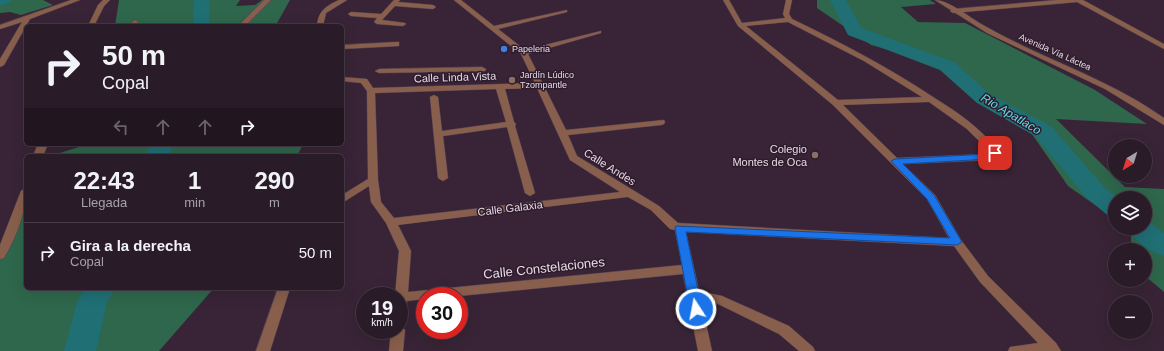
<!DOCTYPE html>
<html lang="es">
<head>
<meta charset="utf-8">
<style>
	body { margin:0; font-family:Helvetica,sans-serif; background:#322430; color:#f1f3f6; height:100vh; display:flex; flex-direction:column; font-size:15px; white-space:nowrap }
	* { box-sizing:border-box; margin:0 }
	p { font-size:13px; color:#a5a1a8 }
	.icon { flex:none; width:22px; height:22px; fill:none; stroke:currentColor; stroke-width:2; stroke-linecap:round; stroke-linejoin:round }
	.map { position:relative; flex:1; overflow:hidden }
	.drawer { position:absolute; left:24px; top:154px; width:320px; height:136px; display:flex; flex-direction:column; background:#2a1b28; border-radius:6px; box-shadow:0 4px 16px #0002,0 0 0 1px #463945 }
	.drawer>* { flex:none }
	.guide { position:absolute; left:24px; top:24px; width:320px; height:122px; border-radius:6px; box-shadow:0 4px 16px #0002,0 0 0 1px #463945; background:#2a1b28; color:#f1f3f6; overflow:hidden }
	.needle { width:26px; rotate:218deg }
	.buttons { position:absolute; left:1108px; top:139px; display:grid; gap:8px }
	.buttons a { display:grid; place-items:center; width:44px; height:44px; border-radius:50%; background:#2a1b28; box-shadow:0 4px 16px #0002,0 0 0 1px #463945; font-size:20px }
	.speed { position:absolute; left:356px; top:287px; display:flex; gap:8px; font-size:20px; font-weight:700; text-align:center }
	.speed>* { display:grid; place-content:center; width:52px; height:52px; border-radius:50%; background:#2a1b28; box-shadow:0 4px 16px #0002,0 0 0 1px #463945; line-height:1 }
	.speed small { font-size:10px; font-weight:400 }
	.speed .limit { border:6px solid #d22; background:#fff; color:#111 }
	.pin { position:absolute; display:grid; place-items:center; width:34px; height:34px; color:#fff; margin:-17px; border-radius:8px; box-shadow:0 2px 6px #0006 }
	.me { position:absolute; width:44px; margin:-22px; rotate:349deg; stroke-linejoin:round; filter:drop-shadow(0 0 3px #0008) }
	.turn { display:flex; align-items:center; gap:14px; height:84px; padding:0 12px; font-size:18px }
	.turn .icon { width:52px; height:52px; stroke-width:2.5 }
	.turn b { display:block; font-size:28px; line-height:34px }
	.lanes { display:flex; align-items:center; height:38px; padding:0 12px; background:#0003; justify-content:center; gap:20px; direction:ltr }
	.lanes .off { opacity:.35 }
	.eta { display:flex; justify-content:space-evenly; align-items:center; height:68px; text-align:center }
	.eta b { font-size:24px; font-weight:800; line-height:28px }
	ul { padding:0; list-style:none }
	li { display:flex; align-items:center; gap:12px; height:60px; padding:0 12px; border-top:1px solid #463945 }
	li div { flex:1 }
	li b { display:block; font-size:15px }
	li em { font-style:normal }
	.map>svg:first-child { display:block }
	.forest { fill:#2e674c }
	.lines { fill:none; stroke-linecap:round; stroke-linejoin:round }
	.river { fill:#1f6f75; fill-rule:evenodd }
	.minor-casing { stroke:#544152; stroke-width:1 }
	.tertiary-casing { stroke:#544152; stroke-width:1 }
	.minor { fill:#885f4c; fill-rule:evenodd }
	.tertiary { fill:#885f4c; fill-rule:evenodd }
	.route { fill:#1a73e8; stroke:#114b97 }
	.shop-dot { fill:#3f7fe0; stroke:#2e1b2c; stroke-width:1.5 }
	.education-dot { fill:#8d6e63; stroke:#2e1b2c; stroke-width:1.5 }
	.labels { text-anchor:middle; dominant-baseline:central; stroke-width:3; stroke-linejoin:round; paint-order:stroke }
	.far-poi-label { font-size:9px; fill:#e7dae6; stroke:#2e1b2c; text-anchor:start }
	.far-street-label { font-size:9px; fill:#e7dae6; stroke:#2e1b2c }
	.street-label { font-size:11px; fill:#e7dae6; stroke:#2e1b2c }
	.poi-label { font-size:11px; fill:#e7dae6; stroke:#2e1b2c; text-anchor:end }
	.water-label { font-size:12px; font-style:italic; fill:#65d8e2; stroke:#2e1b2c }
	.near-street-label { font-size:13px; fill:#e7dae6; stroke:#2e1b2c }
</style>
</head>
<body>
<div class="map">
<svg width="1164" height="351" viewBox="0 0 1164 351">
	<rect width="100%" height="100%" fill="#382436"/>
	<!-- forest -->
	<path class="forest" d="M0 0H43L53 5 21 15 10 12 0 13Z
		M119 0H240L236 6 255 5 262 0H290L276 25 309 23 308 26H115Z
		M817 0H930L936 4 901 7 918 22 965 23 1095 90 1147 124 1056 119 1125 187 1164 189V292L1145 276V250H1131V231L1128 228H1145V198H1115V219L1068 186 1027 127 968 93 936 63 871 45 817 8Z
		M89 144H303L297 156H50Z
		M26 205V288H214L159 351H0V255Z"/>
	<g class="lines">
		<!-- river -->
		<path class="river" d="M0 0H12L9 3 0 6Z
			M194 0H210L209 26H193Z
			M830 0H846L861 28 954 62 991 95 1051 126 1104 187 1118 198H1115V216L1106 214 1086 197 1035 136 977 103 940 70 848 35Z
			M150 144H172L170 156H146Z
			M1145 221 1149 222 1164 233V256C1150 252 1135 241 1127 228H1145Z
			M85 288H115L107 302 96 351H64L77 302Z"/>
		<defs>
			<path id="minor" d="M71 0H80L30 19 4 65 0 67V59L22 22 0 29V25Z
				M103 0H110L104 6 94 26H88L98 5Z
				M264 0H271L245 26H238Z
				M339 0H347L326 13 323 26H317C318 11 326 6 339 0Z
				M394 0H400L398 2 433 5 436 7 433 9 395 6 382 20 405 23 406 24 403 26 377 24 374 22 377 18 351 16 348 14 351 12 381 14Z
				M454 0H461L494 26 567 10V12L498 29 525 50 601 31V33L528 54 566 130 664 120 665 122 664 124 661 125 568 135 577 156 659 206 678 223 949 238 927 199 833 105 738 26 723 0H729L742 23 785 18 783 14 786 0H792L789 14 792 19C840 42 888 67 933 97 957 112 981 128 998 151L1000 153 993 159 990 160 903 164 935 195 961 240 988 276 1056 343 1061 351H1008L1010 347 1038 343 980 282 954 246 686 232 699 291 722 296 789 326 813 347 815 351H799L779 334 716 303 701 301 712 351H698L683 274 459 296H425V299L407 301 406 324 403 328 405 330 403 351H389L391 330H399V296H395L399 251 386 223 371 202 369 186 342 203V195L368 179 367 91 361 83 342 81V77L367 79 373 88 535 83 521 54ZM788 22 864 61 922 97 838 100 746 26ZM537 88 570 160 620 192 394 218 381 202 378 180 375 93 496 89 506 122 442 131 438 97 434 95 430 97 438 178 443 181 448 178 443 136 507 127 525 193 530 196 535 193 515 126 516 124 514 122 505 89ZM929 102 967 129 990 152 988 154 897 158 843 105ZM628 197 651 210 670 229 675 230 682 265 408 292 411 251 398 225Z
				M1057 0H1083L1164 44V49L1077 2 953 13 950 11 953 9Z
				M135 20 137 21 139 26H133L132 22Z
				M396 42H399V46L342 49V45Z
				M482 67 486 69 485 71 379 73 375 71 379 69Z
				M38 144H48L43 156H33Z
				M26 188C26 213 17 236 4 258L0 259V245L21 191Z
				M278 288H290L270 351H256Z"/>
			<path id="tertiary" d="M935 0C949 0 970 18 983 25 1042 59 1108 78 1164 118V125L1105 89 987 33Z"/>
		</defs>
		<!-- minor casing -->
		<use href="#minor" class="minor-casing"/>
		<!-- tertiary casing -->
		<use href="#tertiary" class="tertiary-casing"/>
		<!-- minor -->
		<use href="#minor" class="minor"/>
		<!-- tertiary -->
		<use href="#tertiary" class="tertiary"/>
	</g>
	<!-- route -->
	<path class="route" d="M992 151H998L999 153 990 159 903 164 934 195 962 242 957 245 686 232 702 309 700 312H692L690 309 675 228 676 226 950 238 927 199 891 161 895 159 988 154Z"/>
	<!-- markers -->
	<circle class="shop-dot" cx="504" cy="49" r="4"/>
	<g class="education-dot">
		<circle cx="512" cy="80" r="4"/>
		<circle cx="815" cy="155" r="4"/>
	</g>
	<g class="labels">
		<!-- far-poi labels -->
		<g class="far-poi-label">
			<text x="512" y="49">Papeleria</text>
			<text x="520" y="75">Jardín Lúdico<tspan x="520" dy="10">Tzompantle</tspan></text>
		</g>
		<!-- far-street labels -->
		<g class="far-street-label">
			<text transform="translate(1055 52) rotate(24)">Avenida Vía Láctea</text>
		</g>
		<!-- street labels -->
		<g class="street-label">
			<text transform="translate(455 77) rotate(-2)">Calle Linda Vista</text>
			<text transform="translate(610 167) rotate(32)">Calle Andes</text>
			<text transform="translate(510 208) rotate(-7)">Calle Galaxia</text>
		</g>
		<!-- poi labels -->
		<g class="poi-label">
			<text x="807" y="149">Colegio<tspan x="807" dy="13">Montes de Oca</tspan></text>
		</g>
		<!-- water labels -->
		<g class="water-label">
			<text transform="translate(1011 114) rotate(31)">Rio Apatlaco</text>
		</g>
		<!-- near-street labels -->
		<g class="near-street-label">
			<text transform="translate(544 268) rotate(-6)">Calle Constelaciones</text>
		</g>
	</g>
</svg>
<div class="buttons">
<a><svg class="needle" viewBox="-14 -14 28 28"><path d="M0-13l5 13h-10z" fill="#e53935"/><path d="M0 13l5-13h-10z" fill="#a5a1a8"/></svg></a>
<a><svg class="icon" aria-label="layers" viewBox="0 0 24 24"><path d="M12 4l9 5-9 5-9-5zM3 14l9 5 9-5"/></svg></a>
<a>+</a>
<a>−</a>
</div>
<div class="speed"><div>19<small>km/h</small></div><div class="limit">30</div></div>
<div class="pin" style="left:995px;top:153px;background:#d93025"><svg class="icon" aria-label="arrive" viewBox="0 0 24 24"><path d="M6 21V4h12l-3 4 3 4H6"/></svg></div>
<svg class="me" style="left:696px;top:309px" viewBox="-20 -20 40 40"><circle r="17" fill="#1a73e8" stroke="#fff" stroke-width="3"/><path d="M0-11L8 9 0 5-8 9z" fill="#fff"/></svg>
<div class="guide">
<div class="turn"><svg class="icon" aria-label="right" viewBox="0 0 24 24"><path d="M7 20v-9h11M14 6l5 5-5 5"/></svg><div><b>50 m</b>Copal</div></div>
<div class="lanes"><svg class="icon off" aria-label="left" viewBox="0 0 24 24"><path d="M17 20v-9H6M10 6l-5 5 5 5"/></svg><svg class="icon off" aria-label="ahead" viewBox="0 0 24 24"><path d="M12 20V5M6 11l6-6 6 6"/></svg><svg class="icon off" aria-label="ahead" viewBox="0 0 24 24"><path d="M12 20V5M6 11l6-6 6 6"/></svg><svg class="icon" aria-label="right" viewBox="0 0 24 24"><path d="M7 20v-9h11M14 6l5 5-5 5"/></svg></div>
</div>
<section class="drawer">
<div class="eta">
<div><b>22:43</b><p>Llegada</p></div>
<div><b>1</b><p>min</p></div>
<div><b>290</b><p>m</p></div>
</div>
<ul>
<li><svg class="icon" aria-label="right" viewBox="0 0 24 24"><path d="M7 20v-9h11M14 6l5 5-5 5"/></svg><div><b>Gira a la derecha</b><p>Copal</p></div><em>50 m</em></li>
</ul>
</section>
</div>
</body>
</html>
